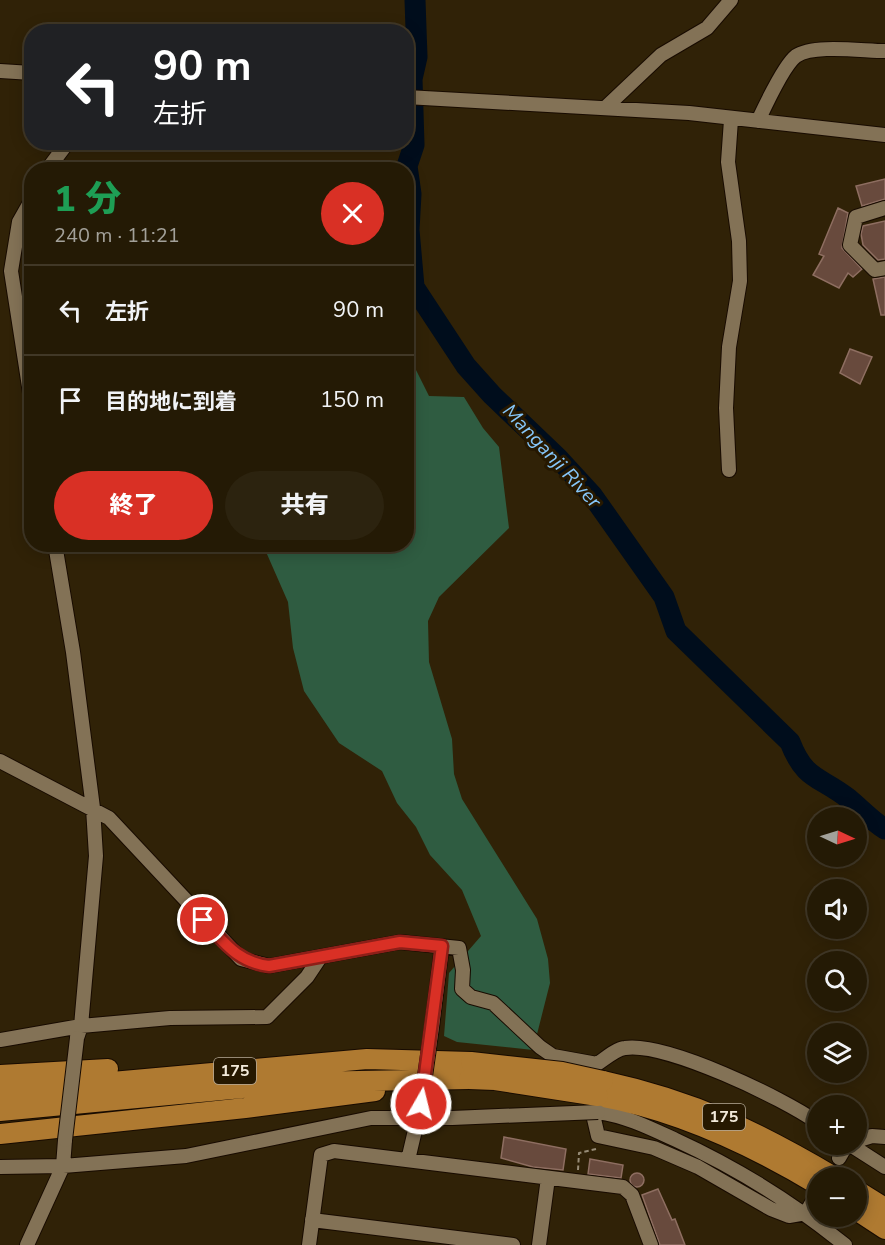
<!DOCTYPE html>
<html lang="ja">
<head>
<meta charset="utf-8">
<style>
	body { margin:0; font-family:"Nunito Sans","Noto Sans JP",sans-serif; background:#2c230f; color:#f1f3f6; height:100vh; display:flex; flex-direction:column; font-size:22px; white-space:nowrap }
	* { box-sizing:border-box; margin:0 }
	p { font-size:20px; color:#a3a19a }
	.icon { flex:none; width:33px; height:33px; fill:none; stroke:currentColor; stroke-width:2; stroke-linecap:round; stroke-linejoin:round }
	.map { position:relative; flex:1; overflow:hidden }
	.panel { position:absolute; left:24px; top:162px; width:390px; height:390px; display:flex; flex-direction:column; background:#241a05; border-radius:24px; box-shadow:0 3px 15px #0003,0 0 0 2px #413827 }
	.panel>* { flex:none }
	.hud { position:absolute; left:24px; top:24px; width:390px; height:126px; border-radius:24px; box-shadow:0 3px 15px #0003,0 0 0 2px #413827; background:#202124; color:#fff; overflow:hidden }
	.needle { width:39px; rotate:94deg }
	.buttons { position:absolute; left:807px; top:807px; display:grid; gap:12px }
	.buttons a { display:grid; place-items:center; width:60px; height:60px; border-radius:50%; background:#241a05; box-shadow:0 3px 15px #0003,0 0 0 2px #413827; font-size:30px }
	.pin { position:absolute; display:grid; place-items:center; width:51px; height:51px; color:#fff; margin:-26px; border:3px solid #fff; border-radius:50%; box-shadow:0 2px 6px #0007 }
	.me { position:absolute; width:66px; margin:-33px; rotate:8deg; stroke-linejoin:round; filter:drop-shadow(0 0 4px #0008) }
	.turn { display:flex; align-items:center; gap:21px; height:126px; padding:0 30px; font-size:27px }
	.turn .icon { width:78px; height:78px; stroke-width:2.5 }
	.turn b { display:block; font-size:42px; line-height:51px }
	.round { display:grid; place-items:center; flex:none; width:63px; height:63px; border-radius:32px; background:#2c230f }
	.summary { display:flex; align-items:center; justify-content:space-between; height:102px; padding:0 30px }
	h1 { font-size:36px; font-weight:800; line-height:45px; color:#1e9e55 }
	.primary-button { display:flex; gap:12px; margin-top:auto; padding:12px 30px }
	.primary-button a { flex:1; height:69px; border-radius:36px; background:#d93025; color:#fff; font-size:24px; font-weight:800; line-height:69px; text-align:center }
	.primary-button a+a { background:#2c230f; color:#f1f3f6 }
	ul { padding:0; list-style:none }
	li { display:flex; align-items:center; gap:18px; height:90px; padding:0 30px; border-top:2px solid #413827 }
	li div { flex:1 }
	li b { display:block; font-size:22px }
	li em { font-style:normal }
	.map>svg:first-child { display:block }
	.forest { fill:#2f5c41 }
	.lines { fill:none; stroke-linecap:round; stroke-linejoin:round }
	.river { stroke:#000d1c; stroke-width:21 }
	.building { fill:#684a3d; stroke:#8e6e61; stroke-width:1.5 }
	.minor-casing { stroke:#180b00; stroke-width:16 }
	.highway-casing { stroke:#180b00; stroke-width:22 }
	.path { stroke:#978c77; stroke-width:2; stroke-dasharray:4.5 3; stroke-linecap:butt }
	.minor { stroke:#837256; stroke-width:14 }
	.highway { stroke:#af7a31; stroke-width:20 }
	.minor-bridge-casing { stroke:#180b00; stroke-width:16; stroke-linecap:butt }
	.highway-bridge-casing { stroke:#180b00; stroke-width:22; stroke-linecap:butt }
	.minor-bridge { stroke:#837256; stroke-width:14 }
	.highway-bridge { stroke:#af7a31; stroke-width:20 }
	.route-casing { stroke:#8d1f18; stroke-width:15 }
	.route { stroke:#d93025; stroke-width:10 }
	.labels { text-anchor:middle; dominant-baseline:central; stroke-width:6; stroke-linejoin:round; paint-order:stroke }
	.shield { fill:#261800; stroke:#b6ab99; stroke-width:1.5 }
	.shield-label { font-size:16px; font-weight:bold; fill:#f3eada }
	.water-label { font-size:20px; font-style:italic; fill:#86c6f9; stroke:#261800 }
</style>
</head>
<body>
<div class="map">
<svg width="885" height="1245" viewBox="0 0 885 1245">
	<rect width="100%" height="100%" fill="#302207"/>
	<!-- forest -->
	<path class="forest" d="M407 352 429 396 464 397 483 428 499 447 509 528 439 597 428 621 429 662 452 739 454 774 462 799 537 919 548 959 550 983 533 1050 457 1042 444 1036 449 973 481 936 462 890 430 855 416 827 397 803 382 771 339 743 304 691 293 648 288 602 263 545 406 544Z"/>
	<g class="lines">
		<!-- river -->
		<path class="river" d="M415 0 417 57 412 79 414 145 407 166 411 194 409 230 414 287 466 366 492 395 558 458 592 495 664 597 676 631 790 742C805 781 820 776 849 799 861 809 872 821 885 829"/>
	</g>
	<!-- building -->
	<path class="building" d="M885 179V199L862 206 856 186Z
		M838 208 848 213 842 248 862 269 853 277 848 273 839 288 813 275 824 256 819 254Z
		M885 221V259L878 260 863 245 861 234 863 226Z
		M885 277V315H881L873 279Z
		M850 349 872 357 860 384 840 373Z
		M504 1137 566 1149 563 1170 533 1167 501 1158Z
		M590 1159 623 1165 621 1178 588 1174Z
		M630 1180a7 7 0 1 1 14 0a7 7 0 1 1-14 0Z
		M658 1189 672 1220 675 1219 685 1245H660L642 1195Z"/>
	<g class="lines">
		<defs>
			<path id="minor" d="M0 71 32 73
				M406 97 689 113 885 135
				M605 108 661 55 707 28 731 0
				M758 121C765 106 784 65 796 56 813 44 863 51 885 51
				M47 170 68 142
				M32 199 19 222 11 271 32 406
				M885 208 856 217 850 245 875 270 885 268
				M729 470 726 408 729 347 740 281 739 241 728 162 731 120
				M55 544 73 652 93 808 96 856 81 1026 77 1038
				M0 761 109 818 241 959 269 966 400 942 459 948 463 970 462 989 471 997 493 1003 540 1047 553 1056 597 1064C606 1058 616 1049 625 1048 666 1042 783 1098 818 1123
				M432 1027 442 946
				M0 1040 81 1026 170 1018 267 1017 307 977 319 959
				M594 1086 591 1106 598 1136 654 1148 698 1167 771 1209 789 1216 806 1213
				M598 1112C626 1116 650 1128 676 1140 737 1168 793 1203 845 1245
				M856 1141 872 1136 885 1137
				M849 1144 885 1167
				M839 1158 847 1144
				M408 1160 420 1109
				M0 1167 63 1166 186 1156 371 1118H452
				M806 1213 814 1199
				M312 1220 513 1245
				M27 1245 63 1166 65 1140
				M309 1245 321 1155 334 1151 623 1187 632 1195 651 1245
				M539 1245 548 1178"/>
			<path id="highway" d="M0 1075 108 1069
				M603 1081C695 1101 756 1131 836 1178
				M0 1092 367 1059 471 1062
				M598 1096C676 1110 750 1144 818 1185
				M0 1111 305 1082 469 1079
				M0 1134 245 1108 375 1091
				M856 1190 885 1208
				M856 1210 885 1229"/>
		</defs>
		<!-- minor casing -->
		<use href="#minor" class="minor-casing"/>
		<!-- highway casing -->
		<use href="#highway" class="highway-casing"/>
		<!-- path -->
		<path class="path" d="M578 1170 579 1153 596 1149"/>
		<!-- minor -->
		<use href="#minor" class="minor"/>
		<!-- highway -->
		<use href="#highway" class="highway"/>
		<defs>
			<path id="minor-bridge" d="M421 1104 432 1027
				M452 1118 598 1112
				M65 1140 77 1038"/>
			<path id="highway-bridge" d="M471 1062 562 1072 603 1081
				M469 1079 495 1080 598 1096"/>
		</defs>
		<!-- minor-bridge casing -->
		<use href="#minor-bridge" class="minor-bridge-casing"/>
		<!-- highway-bridge casing -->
		<use href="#highway-bridge" class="highway-bridge-casing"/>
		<!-- minor-bridge -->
		<use href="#minor-bridge" class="minor-bridge"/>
		<!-- highway-bridge -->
		<use href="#highway-bridge" class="highway-bridge"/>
	</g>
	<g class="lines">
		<defs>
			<path id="route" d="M203 920C224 942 237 962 269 966L400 942 442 946 421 1104"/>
		</defs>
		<!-- route casing -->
		<use href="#route" class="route-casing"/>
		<!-- route -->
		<use href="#route" class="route"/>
	</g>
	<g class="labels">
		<!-- shield labels -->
		<g class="shield">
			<rect x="214" y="1058" width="42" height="26" rx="4.5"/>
			<rect x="703" y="1104" width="42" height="26" rx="4.5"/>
		</g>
		<g class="shield-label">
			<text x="235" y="1071">175</text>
			<text x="724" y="1117">175</text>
		</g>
		<!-- water labels -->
		<g class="water-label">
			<text transform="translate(552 456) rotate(47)">Manganji River</text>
		</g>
	</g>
</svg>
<div class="buttons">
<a><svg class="needle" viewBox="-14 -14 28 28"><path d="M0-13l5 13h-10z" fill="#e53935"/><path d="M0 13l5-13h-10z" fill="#a3a19a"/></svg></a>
<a><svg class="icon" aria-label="sound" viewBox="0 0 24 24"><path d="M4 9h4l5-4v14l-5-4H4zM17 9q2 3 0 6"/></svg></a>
<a><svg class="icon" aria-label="search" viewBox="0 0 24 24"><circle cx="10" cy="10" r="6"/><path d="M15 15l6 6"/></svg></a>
<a><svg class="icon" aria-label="layers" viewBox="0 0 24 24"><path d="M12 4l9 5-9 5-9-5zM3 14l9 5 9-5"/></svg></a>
<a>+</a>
<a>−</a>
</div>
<div class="pin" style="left:203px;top:920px;background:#d93025"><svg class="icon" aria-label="arrive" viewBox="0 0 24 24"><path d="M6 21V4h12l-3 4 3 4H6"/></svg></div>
<svg class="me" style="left:421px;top:1104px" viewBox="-20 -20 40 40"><circle r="17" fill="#d93025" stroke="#fff" stroke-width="3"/><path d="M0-11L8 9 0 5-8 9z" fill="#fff"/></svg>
<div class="hud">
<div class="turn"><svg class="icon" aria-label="left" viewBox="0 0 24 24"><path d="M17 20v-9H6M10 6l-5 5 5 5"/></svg><div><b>90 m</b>左折</div></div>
</div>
<section class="panel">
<div class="summary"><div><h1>1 分</h1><p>240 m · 11:21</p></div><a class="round" style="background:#d93025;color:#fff"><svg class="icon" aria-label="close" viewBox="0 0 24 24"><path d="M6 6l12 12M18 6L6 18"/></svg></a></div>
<ul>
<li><svg class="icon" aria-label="left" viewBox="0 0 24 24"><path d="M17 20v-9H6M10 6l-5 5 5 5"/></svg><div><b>左折</b></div><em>90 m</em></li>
<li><svg class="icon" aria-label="arrive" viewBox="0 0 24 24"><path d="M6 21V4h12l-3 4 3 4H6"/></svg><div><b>目的地に到着</b></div><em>150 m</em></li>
</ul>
<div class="primary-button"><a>終了</a><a>共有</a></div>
</section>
</div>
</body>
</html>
